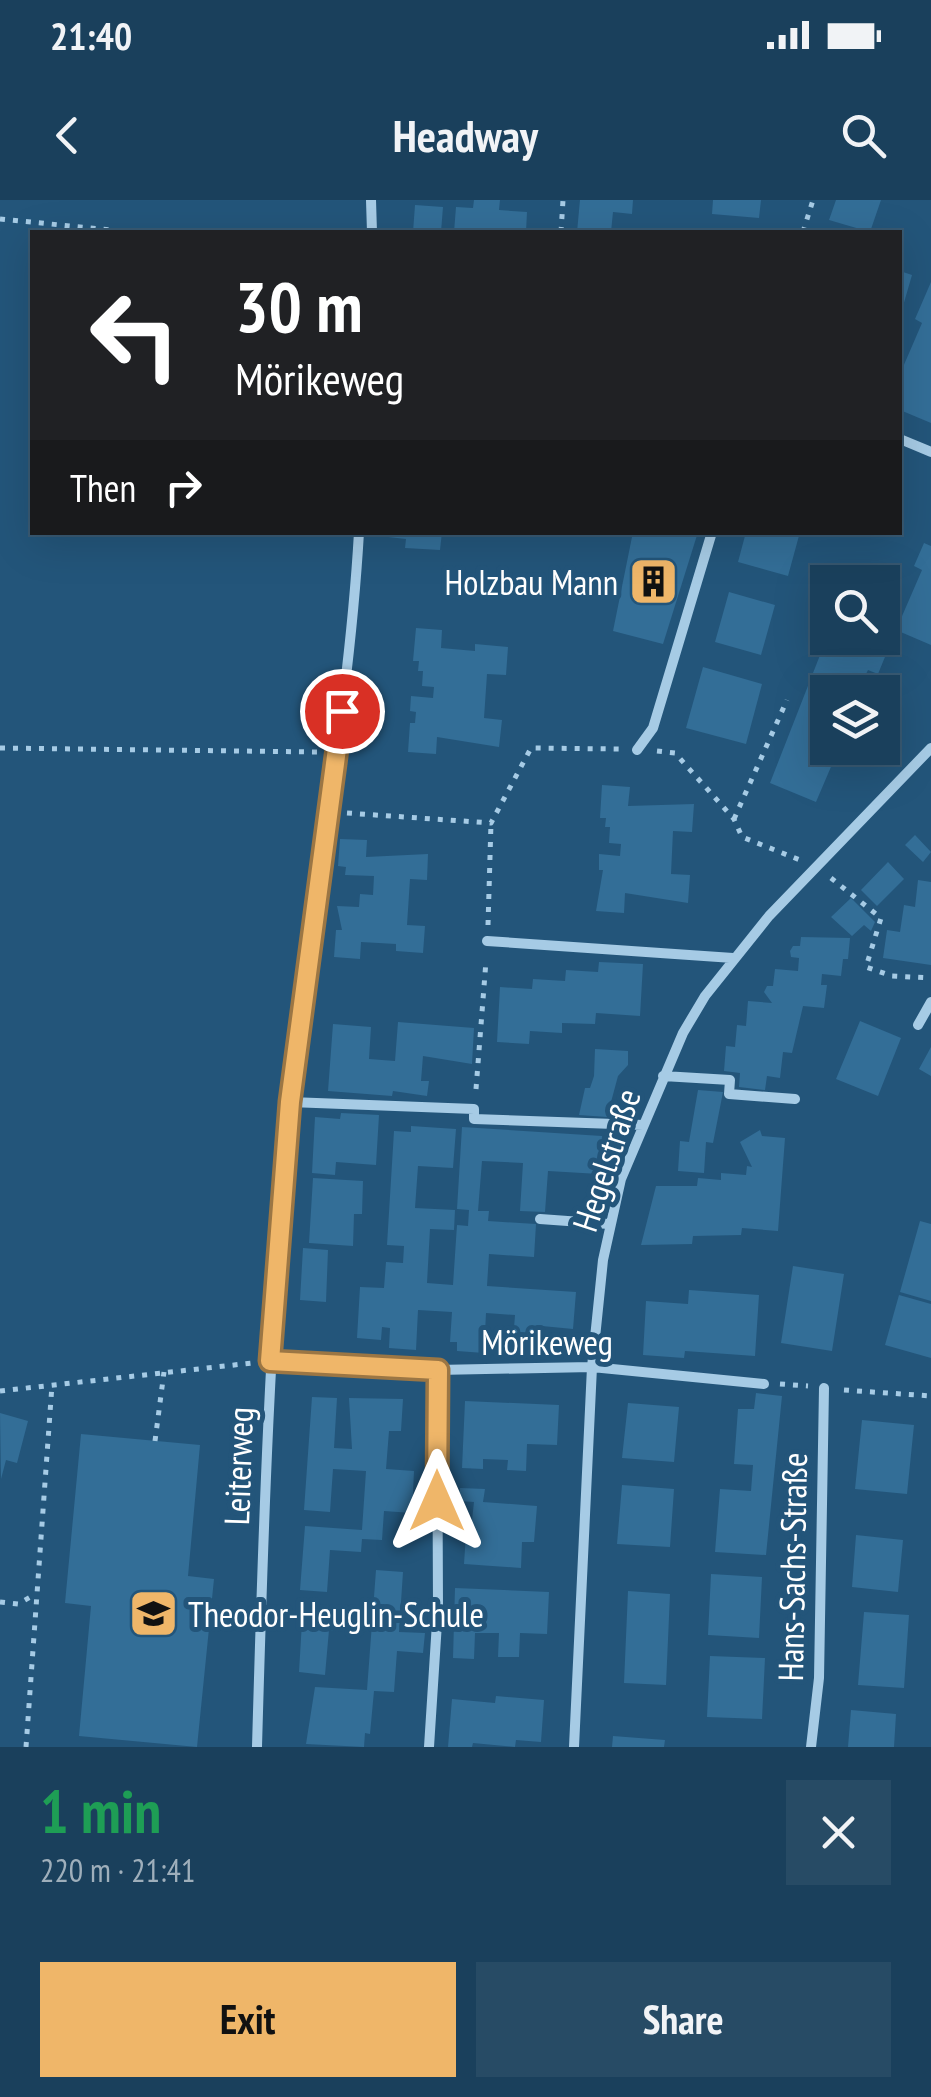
<!DOCTYPE html>
<html lang="en">
<head>
<meta charset="utf-8">
<style>
	body { margin:0; font-family:"PT Sans Narrow",sans-serif; background:#274b65; color:#f1f3f6; height:100vh; display:flex; flex-direction:column; font-size:38px; white-space:nowrap }
	* { box-sizing:border-box; margin:0 }
	p { font-size:32px; color:#9fafbb }
	.icon { flex:none; width:55px; height:55px; fill:none; stroke:currentColor; stroke-width:2; stroke-linecap:round; stroke-linejoin:round }
	.map { position:relative; height:1547px; overflow:hidden }
	.panel { display:flex; flex-direction:column; background:#1a405c; flex:1 }
	.panel>* { flex:none }
	.banner { position:absolute; left:30px; top:30px; width:872px; height:305px; border-radius:0px; box-shadow:0 10px 40px #0002,0 0 0 2px #385972; background:#202124; color:#fff; overflow:hidden }
	.fabs { position:absolute; left:810px; top:365px; display:grid; gap:20px }
	.fabs a { display:grid; place-items:center; width:90px; height:90px; border-radius:0px; background:#1a405c; box-shadow:0 10px 40px #0002,0 0 0 2px #385972; font-size:50px }
	.pin { position:absolute; display:grid; place-items:center; width:85px; height:85px; color:#fff; margin:-42px; border:5px solid #fff; border-radius:50%; box-shadow:0 2px 10px #0007 }
	.me { position:absolute; width:110px; margin:-55px; rotate:0deg; stroke-linejoin:round; filter:drop-shadow(0 0 8px #0008) }
	.turn { display:flex; align-items:center; gap:35px; height:210px; padding:0 40px; font-size:45px }
	.turn .icon { width:130px; height:130px; stroke-width:2.5 }
	.turn b { display:block; font-size:70px; line-height:85px }
	.then { display:flex; align-items:center; height:95px; padding:0 40px; background:#0003; gap:20px; font-size:38px }
	.round { display:grid; place-items:center; flex:none; width:105px; height:105px; border-radius:0px; background:#274b65 }
	.overview { display:flex; align-items:center; justify-content:space-between; height:170px; padding:0 40px }
	h1 { font-size:60px; font-weight:800; line-height:75px; color:#1e9e55 }
	.primary-button { display:flex; gap:20px; margin-top:auto; padding:20px 40px }
	.primary-button a { flex:1; height:115px; border-radius:0px; background:#efb669; color:#111; font-size:40px; font-weight:800; line-height:115px; text-align:center }
	.primary-button a+a { background:#274b65; color:#f1f3f6 }
	.status { display:flex; justify-content:space-between; align-items:center; height:70px; padding:0 50px; background:#1a405c; direction:ltr }
	.status svg { height:28px; fill:currentColor }
	header { display:flex; justify-content:space-between; align-items:center; height:130px; padding:0 40px; background:#1a405c; font-size:45px; font-weight:800 }
	.map>svg:first-child { display:block }
	.building { fill:#336e97 }
	.lines { fill:none; stroke-linecap:round; stroke-linejoin:round }
	.path { stroke:#a6cbe5; stroke-width:5; stroke-dasharray:5 8; stroke-linecap:butt }
	.minor { stroke:#a6cbe5; stroke-width:10 }
	.route-casing { stroke:#9b7644; stroke-width:25 }
	.route { stroke:#efb669; stroke-width:18 }
	.labels { text-anchor:middle; dominant-baseline:central; stroke-width:10; stroke-linejoin:round; paint-order:stroke }
	.poi-label { font-size:35px; fill:#fff; stroke:#23557a; text-anchor:end }
	.street-label { font-size:35px; fill:#fff; stroke:#23557a }
</style>
</head>
<body>
<div class="status"><b>21:40</b><svg viewBox="0 0 49 12"><path d="M0 12V9h3v3zM5 12V6h3v6zM10 12V3h3v9zM15 12V0h3v12zM26 1h20v11H26zM47 4h2v5h-2z"/></svg></div>
<header><svg class="icon" aria-label="back" viewBox="0 0 24 24"><path d="M15 5l-7 7 7 7"/></svg>Headway<svg class="icon" aria-label="search" viewBox="0 0 24 24"><circle cx="10" cy="10" r="6"/><path d="M15 15l6 6"/></svg></header>
<div class="map">
<svg width="931" height="1547" viewBox="0 0 931 1547">
	<rect width="100%" height="100%" fill="#23557a"/>
	<!-- building -->
	<path class="building" d="M474 0H500L499 10 527 12 526 32H454L456 7 473 8Z
		M580 0H633L632 14 613 12 611 32H577Z
		M713 0H761L759 18 712 14Z
		M836 0H881L870 32 829 20Z
		M415 5 443 7 441 32H413Z
		M900 71 912 75 901 113 900 112Z
		M931 82V223L900 210V174L922 123 915 119Z
		M389 332H442L440 350 405 348 406 339 388 337Z
		M633 332H698L663 444 613 431Z
		M746 332H800L788 376 738 362Z
		M924 343 931 346V445L896 430 878 474 868 470 857 492H828V548H839L816 602 770 583 822 450 836 457 844 438H882V425L896 430 922 370 914 366Z
		M729 392 775 405 761 455 715 442Z
		M416 428 442 430 441 448 475 451V444L508 447 506 475 487 474 484 518 502 520 499 547 437 537 436 554 408 552 410 523H415L416 512 410 511 411 496 433 498 434 487 422 486 423 471H418L419 461H413Z
		M703 467 762 484 746 544 686 528Z
		M602 585 630 587 628 606 694 604 692 632 673 631 671 674 690 675 688 703 625 693 624 713 596 711 603 670H599V654L620 656 621 644 609 643 610 627H605L606 618H600Z
		M915 635 931 652 923 662 905 645Z
		M340 639 367 640 366 657 428 654 427 680 410 679 407 725 425 726 423 753 396 751V744L361 742 360 759 334 757 336 730H342L337 706 359 707 360 694 373 695 374 676 345 675 346 667 338 666Z
		M888 662 904 679 877 706 861 690Z
		M918 680 931 682V765L883 758 887 730 900 732 904 705 915 707Z
		M851 698 875 722 871 731 864 725 852 736 831 717Z
		M801 737 850 738 848 759H843L841 776 822 774 821 785H827L824 808 803 806 792 853 783 852 780 878 767 876 765 890 739 887 740 873 724 871 726 846 735 847 737 825 746 826 748 801 772 803 764 792 767 786H773L775 769 798 771 799 758 791 757 790 751 793 746H800Z
		M599 762 643 764 640 816 596 813 595 824 562 823V833L530 831 529 844 497 842 500 787 532 789 533 779 565 781 566 770 598 772Z
		M860 821 901 838 878 896 836 879Z
		M398 822 474 828 472 864 423 856 421 881H429L427 896 393 891 392 896 328 891 333 824 371 827 369 859 395 861Z
		M931 847V876L919 869Z
		M595 849 628 851V865L618 876 607 917 579 915 585 888H590L594 876Z
		M698 890 723 892 713 943 706 942 704 973 678 971 680 941 689 942Z
		M341 913 379 915 376 965 336 962 335 975 312 973 315 917 340 919Z
		M411 926 456 929 453 968 418 966 415 1008 455 1010 454 1030 430 1029 427 1083 453 1085 457 1025 468 1026 469 1010 457 1009 462 927 602 936 599 974 548 971 545 1012 520 1011 523 963 482 961 478 1011H489L488 1021 536 1024 534 1057 489 1054 487 1086 576 1092 573 1129 542 1126 540 1156 512 1154 515 1115 486 1113 484 1153 457 1151V1142H450L452 1112 418 1110 416 1150 389 1148 390 1128 382 1127 381 1140 357 1138 360 1087 384 1088 386 1062 403 1063 404 1046 387 1045 394 931 411 932Z
		M760 930 762 936 785 938 778 1031 742 1028 741 1035 693 1036 692 1044 641 1045 656 986H697L698 978 721 980V973L746 975 747 966 752 967 740 942Z
		M313 978 363 981 362 1014H354L353 1046 309 1043Z
		M920 1021 931 1024V1101L900 1092Z
		M303 1048 328 1050 326 1102 300 1100Z
		M793 1066 844 1074 832 1151 781 1143Z
		M689 1090 759 1095 755 1156 685 1151 684 1158 643 1155 646 1101 688 1104Z
		M899 1095 931 1104V1158L885 1145Z
		M756 1193 782 1196 766 1355 715 1352 720 1289 751 1291 753 1265 734 1264 738 1209H754Z
		M312 1197 337 1198 334 1248 352 1249 349 1198 403 1199 401 1231H389L386 1269 414 1271 412 1313 384 1311 382 1340 362 1339 361 1352 330 1350 327 1392 300 1390 305 1326 362 1330 366 1271 333 1269 330 1312 304 1310Z
		M465 1201 559 1205 557 1245 527 1244 526 1271 507 1270 508 1260 483 1259V1269L462 1268Z
		M628 1203 679 1207 674 1262 622 1258Z
		M0 1213 28 1221 17 1263 6 1260 1 1279Z
		M862 1220 914 1225 907 1294 855 1289Z
		M81 1234 200 1245 188 1376 214 1379 197 1547 79 1536 91 1406 65 1403Z
		M622 1285 674 1289 670 1347 617 1344Z
		M460 1288 485 1289 483 1302 537 1306 534 1342H522L521 1368 464 1364 467 1319 472 1320 474 1302 459 1301Z
		M856 1335 903 1340 898 1392 852 1387Z
		M376 1370 403 1372 399 1432 425 1433 423 1453 397 1451 394 1492 374 1491 370 1534 365 1533 364 1547 306 1544 315 1487 367 1490Z
		M711 1374 762 1377 759 1438 708 1435Z
		M455 1388 549 1392 547 1434 520 1433 519 1457H498L499 1433H475L474 1459 453 1458Z
		M628 1391 670 1394 666 1485 624 1483Z
		M303 1405 360 1409 359 1432 329 1430 325 1475 299 1472Z
		M864 1412 909 1415 904 1488 858 1485Z
		M710 1456 765 1458 762 1519 707 1517Z
		M496 1496 544 1500 541 1542 516 1540 515 1547 473 1543 472 1547H448L452 1499 495 1503Z
		M851 1510 896 1514 894 1547H848Z
		M613 1536 665 1540 664 1547H612Z"/>
	<g class="lines">
		<!-- path -->
		<path class="path" d="M0 19 131 32
			M561 32 563 0
			M803 32 813 0
			M0 548 317 552
			M657 551 675 553 734 619 742 637 800 660
			M347 613 491 623 531 548 621 549
			M734 619 787 500
			M831 678 881 718 866 767 892 776 931 778
			M488 725 491 623
			M476 889 486 761
			M780 1184 808 1186
			M844 1190 931 1196
			M0 1191 252 1163
			M155 1241 164 1172
			M0 1402 18 1404 34 1395
			M26 1547 52 1185"/>
		<!-- minor -->
		<path class="minor" d="M371 0 372 32
			M900 239 931 252
			M637 550 653 528 712 332
			M487 741 733 758
			M918 825 931 802
			M663 876 730 880 729 894 795 899
			M290 902 474 909V919L643 925
			M540 1019 609 1024
			M270 1161 437 1170 592 1167 764 1184
			M257 1547C263 1332 270 1118 290 904 308 713 348 525 359 332
			M429 1547 438 1407 437 1170
			M574 1547 592 1167 603 1060 621 979 683 833 705 796 769 716 931 548
			M811 1547 819 1478 824 1188"/>
	</g>
	<g class="lines">
		<defs>
			<path id="route" d="M342 511 290 902 270 1161 438 1170 437 1301"/>
		</defs>
		<!-- route casing -->
		<use href="#route" class="route-casing"/>
		<!-- route -->
		<use href="#route" class="route"/>
	</g>
	<!-- icons -->
	<defs>
		<symbol id="building-square" viewBox="-11 -11 22 22"><rect x="-9" y="-9" width="18" height="18" rx="4" fill="#efb669" stroke="#23557a"/><path d="M-4-6H4V6H1V3H-1V6H-4ZM-2.5-4.3h1.7v1.8h-1.7ZM.8-4.3h1.7v1.8H.8ZM-2.5-1h1.7V.8h-1.7ZM.8-1h1.7V.8H.8Z" fill="#111"/></symbol>
		<symbol id="school-square" viewBox="-11 -11 22 22"><rect x="-9" y="-9" width="18" height="18" rx="4" fill="#efb669" stroke="#23557a"/><path d="M0-5L7-2L0 1L-7-2ZM-4 1L0 2.5L4 1V4Q0 6-4 4Z" fill="#111"/></symbol>
	</defs>
	<g fill-rule="evenodd">
		<use href="#building-square" x="626" y="354" width="55" height="55"/>
		<use href="#school-square" x="126" y="1386" width="55" height="55"/>
	</g>
	<g class="labels">
		<!-- poi labels -->
		<g class="poi-label">
			<text x="618" y="382">Holzbau Mann</text>
			<text x="188" y="1414" text-anchor="start">Theodor-Heuglin-Schule</text>
		</g>
		<!-- street labels -->
		<g class="street-label">
			<text transform="translate(606 960) rotate(-72)">Hegelstraße</text>
			<text x="547" y="1142">Mörikeweg</text>
			<text transform="translate(238 1266) rotate(-88)">Leiterweg</text>
			<text transform="translate(792 1367) rotate(-89)">Hans-Sachs-Straße</text>
		</g>
	</g>
</svg>
<div class="fabs">
<a><svg class="icon" aria-label="search" viewBox="0 0 24 24"><circle cx="10" cy="10" r="6"/><path d="M15 15l6 6"/></svg></a>
<a><svg class="icon" aria-label="layers" viewBox="0 0 24 24"><path d="M12 4l9 5-9 5-9-5zM3 14l9 5 9-5"/></svg></a>
</div>
<div class="pin" style="left:342px;top:511px;background:#d93025"><svg class="icon" aria-label="arrive" viewBox="0 0 24 24"><path d="M6 21V4h12l-3 4 3 4H6"/></svg></div>
<svg class="me" style="left:437px;top:1301px" viewBox="-20 -20 40 40"><path d="M0-17L14 15 0 8-14 15z" fill="#efb669" stroke="#fff" stroke-width="4"/></svg>
<div class="banner">
<div class="turn"><svg class="icon" aria-label="left" viewBox="0 0 24 24"><path d="M17 20v-9H6M10 6l-5 5 5 5"/></svg><div><b>30 m</b>Mörikeweg</div></div>
<div class="then">Then<svg class="icon" aria-label="right" viewBox="0 0 24 24"><path d="M7 20v-9h11M14 6l5 5-5 5"/></svg></div>
</div>
</div>
<section class="panel">
<div class="overview"><div><h1>1 min</h1><p>220 m · 21:41</p></div><a class="round"><svg class="icon" aria-label="close" viewBox="0 0 24 24"><path d="M6 6l12 12M18 6L6 18"/></svg></a></div>
<div class="primary-button"><a>Exit</a><a>Share</a></div>
</section>
</body>
</html>
